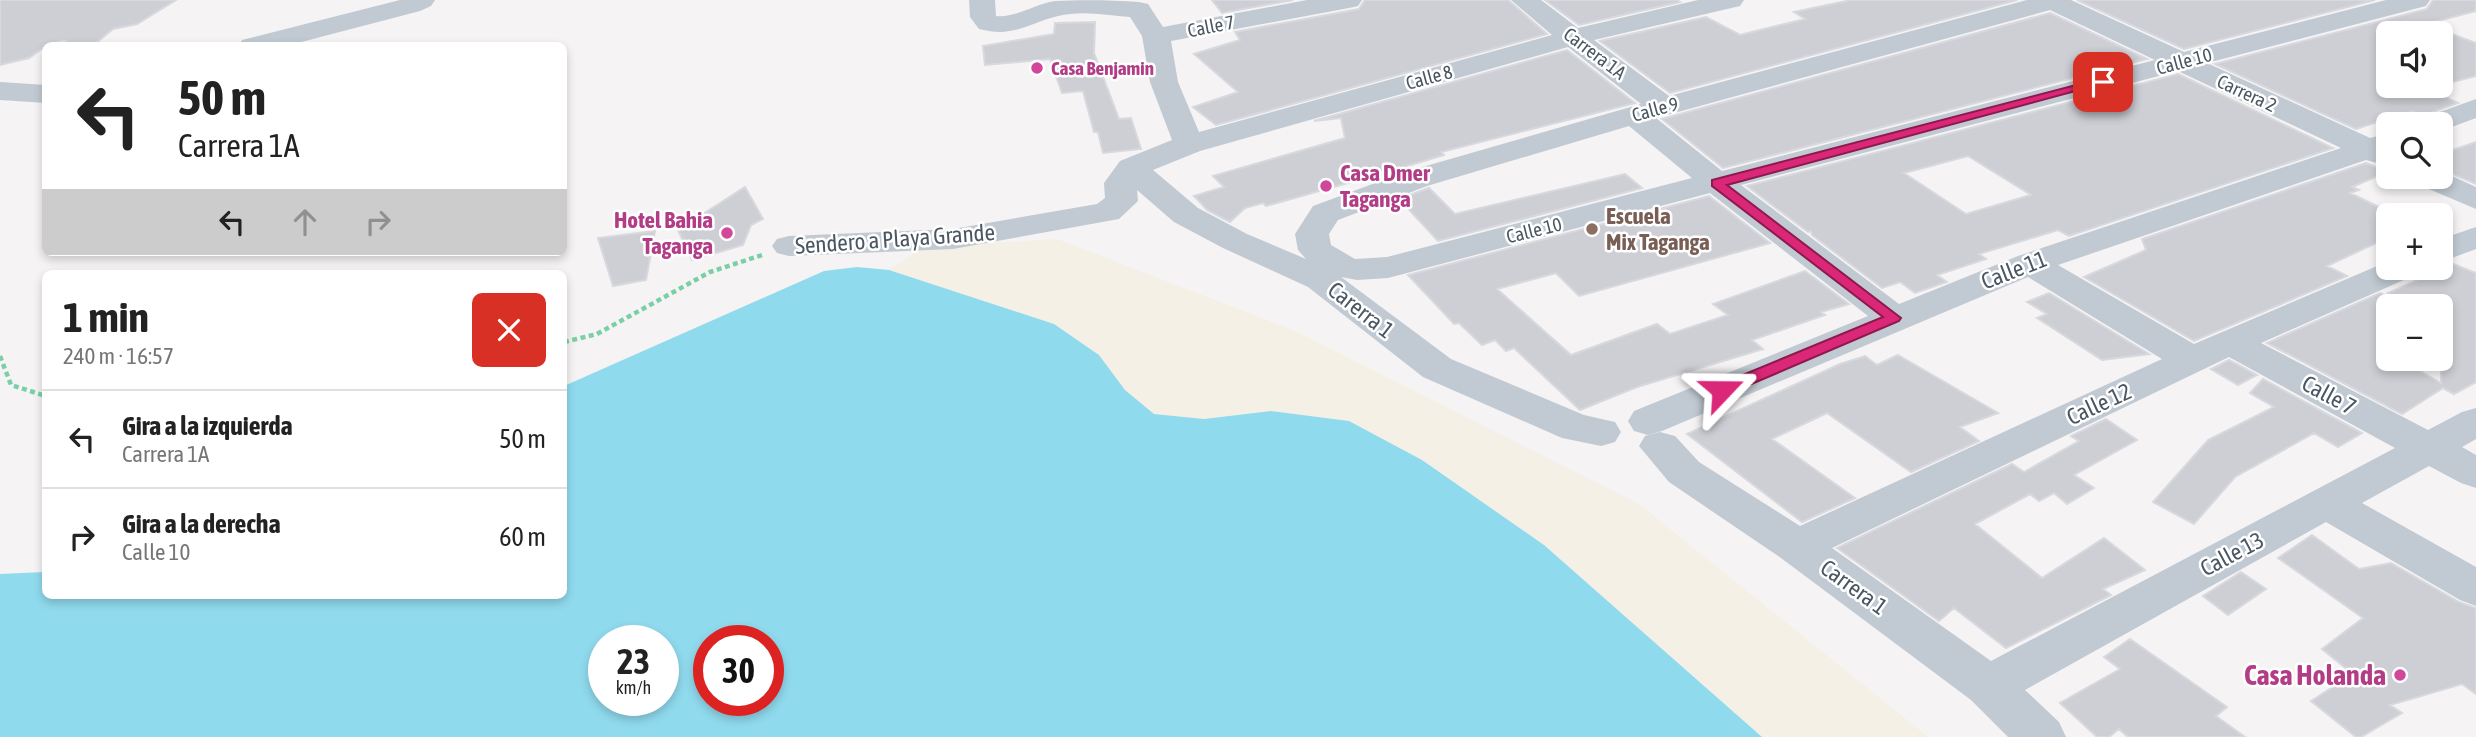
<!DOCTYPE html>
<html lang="es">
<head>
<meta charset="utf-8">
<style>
	body { margin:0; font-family:"Asap Condensed",sans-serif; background:#f6f6f6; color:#222; height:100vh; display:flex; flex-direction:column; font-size:26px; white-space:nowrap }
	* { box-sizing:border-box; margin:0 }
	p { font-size:23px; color:#767676 }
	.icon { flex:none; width:38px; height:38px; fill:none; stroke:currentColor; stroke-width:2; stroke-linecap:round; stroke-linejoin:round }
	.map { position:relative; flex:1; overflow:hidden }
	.sheet { position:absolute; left:42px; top:270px; width:525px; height:329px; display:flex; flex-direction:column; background:#fff; border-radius:10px; box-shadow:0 4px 10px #0003 }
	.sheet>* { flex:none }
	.banner { position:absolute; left:42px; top:42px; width:525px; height:214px; border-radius:10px; box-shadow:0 4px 10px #0003; background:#fff; color:#222; overflow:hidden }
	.controls { position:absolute; left:2376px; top:21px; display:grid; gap:14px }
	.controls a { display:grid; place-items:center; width:77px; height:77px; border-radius:10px; background:#fff; box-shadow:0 4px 10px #0003; font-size:35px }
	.speed { position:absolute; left:588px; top:625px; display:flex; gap:14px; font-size:35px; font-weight:700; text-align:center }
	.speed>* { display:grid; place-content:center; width:91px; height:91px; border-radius:50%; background:#fff; box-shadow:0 4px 10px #0003; line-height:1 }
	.speed small { font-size:18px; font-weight:400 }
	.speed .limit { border:10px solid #d22; background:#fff; color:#111 }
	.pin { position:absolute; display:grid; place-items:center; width:60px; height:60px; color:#fff; margin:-30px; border-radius:14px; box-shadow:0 4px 10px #0006 }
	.me { position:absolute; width:77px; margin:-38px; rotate:67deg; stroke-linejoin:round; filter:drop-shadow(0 0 5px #0008) }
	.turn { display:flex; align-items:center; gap:24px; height:147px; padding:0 21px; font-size:32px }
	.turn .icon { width:91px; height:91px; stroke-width:2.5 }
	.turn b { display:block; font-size:49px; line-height:60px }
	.lanes { display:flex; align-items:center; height:66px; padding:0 21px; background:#0003; justify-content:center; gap:35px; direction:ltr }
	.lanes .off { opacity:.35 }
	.round { display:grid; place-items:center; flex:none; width:74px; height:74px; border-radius:10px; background:#f6f6f6 }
	.head { display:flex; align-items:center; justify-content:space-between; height:119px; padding:0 21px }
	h1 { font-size:42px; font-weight:700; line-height:52px }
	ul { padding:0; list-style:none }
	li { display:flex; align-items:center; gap:21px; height:98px; padding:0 21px; border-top:2px solid #e0e0e0 }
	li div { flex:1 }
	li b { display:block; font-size:26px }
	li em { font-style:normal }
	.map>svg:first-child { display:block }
	.sand { fill:#f5f0e5 }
	.water { fill:#90daee; fill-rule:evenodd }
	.building { fill:#cdcfd5; stroke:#d7d9de; stroke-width:2; fill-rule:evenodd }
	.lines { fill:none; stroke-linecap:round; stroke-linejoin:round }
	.path { stroke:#7ad0a6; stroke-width:4.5; stroke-dasharray:5 3.5; stroke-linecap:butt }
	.minor { fill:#c1cad2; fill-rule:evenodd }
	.route { fill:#db2777; stroke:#8e194d; stroke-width:2 }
	.hotel-dot { fill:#d1479c; stroke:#fff; stroke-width:2.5 }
	.education-dot { fill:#8d6e63; stroke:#fff; stroke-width:2.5 }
	.labels { text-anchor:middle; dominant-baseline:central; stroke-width:5; stroke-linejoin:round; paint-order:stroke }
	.far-street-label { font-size:19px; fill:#4a5661; stroke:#fff }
	.far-hotel-label { font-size:19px; font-weight:bold; fill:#b23c85; stroke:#fff; text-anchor:start }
	.hotel-label { font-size:23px; font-weight:bold; fill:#b23c85; stroke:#fff; text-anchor:start }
	.education-label { font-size:23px; font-weight:bold; fill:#785e54; stroke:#fff; text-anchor:start }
	.street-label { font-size:23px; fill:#4a5661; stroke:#fff }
	.near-hotel-label { font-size:28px; font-weight:bold; fill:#b23c85; stroke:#fff; text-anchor:end }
</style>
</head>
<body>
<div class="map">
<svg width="2476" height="737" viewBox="0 0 2476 737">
	<rect width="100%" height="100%" fill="#f5f3f3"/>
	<!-- sand -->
	<path class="sand" d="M1057 239 1293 330 1639 504 1928 737H1762L1544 545 1422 460 1349 421 1271 411 1204 419 1153 414 1125 390 1099 355 1054 324 889 270 924 247Z"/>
	<!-- water -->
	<path class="water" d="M857 267 889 270 1054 324 1099 355 1125 390 1154 414 1204 419 1271 411 1349 421 1422 460 1544 545 1762 737H0V574L45 572 46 595H564V386L824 271ZM663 640V700H604V640ZM768 640V700H709V640Z"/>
	<!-- building -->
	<path class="building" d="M0 0H176L137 24 113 29 96 43 75 46 64 40 46 46 29 58 0 65Z
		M1212 0H1293L1222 13Z
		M1365 0H1508L1547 34 1216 125 1193 107 1238 92 1194 54 1240 40 1235 32 1359 9Z
		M1545 0H1677L1680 2 1579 25Z
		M1851 0H2017L1670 93 1600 41 1706 17 1740 35 1805 19 1794 12Z
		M2077 0H2375L2184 49Z
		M2433 0H2476V11L2403 30 2389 25V86H2421L2458 103 2422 116 2412 111 2356 129 2215 64 2427 9Z
		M2050 13 2147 59 1723 168 1662 119Z
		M1095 22 1094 53 1119 119 1131 118 1141 149 1103 153 1098 132H1094L1083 91 1062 93 1050 59 985 65 983 46 1054 34 1055 23Z
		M2441 30 2476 43V76L2441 85Z
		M1567 50 1635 103 1441 152 1444 155 1407 166 1409 168 1380 179 1376 175 1266 206 1263 203 1245 208 1230 222 1207 210 1194 196 1224 187 1213 176 1345 138 1341 118 1314 121Z
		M2178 74 2333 148 2069 236 2058 230 1979 254 1986 259 1937 275 1947 282 1915 293 1900 282 1882 288 1812 235 1811 231 1808 232 1747 186ZM1968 156 2031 195 1966 214 1904 173Z
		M2476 142V184L2441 169V154Z
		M2366 163 2387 172 2352 187 2359 190 2350 193 2389 212V237L2327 266 2347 276 2194 341 2084 277 2146 250 2142 239Z
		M1625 174 1642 188 1438 241 1399 199 1429 188 1455 214Z
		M745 187 763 219 751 225 743 245 692 260 678 230Z
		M1709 196 1770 243 1579 296 1556 273 1497 289 1571 355 1657 324 1670 334 1728 315 1713 304 1805 271 1849 304 1821 312 1825 315 1752 340 1763 349 1637 387 1580 410 1514 348 1506 351 1495 340 1482 345 1459 323 1454 324 1408 275Z
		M655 231 646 280 613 286 598 238Z
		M2453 264 2476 273V382L2454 394 2443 388 2402 414 2267 343 2380 293 2389 297V359H2399L2441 383V306H2413L2388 293Z
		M2049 293 2149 354 2102 360 2037 318 2047 314 2027 302Z
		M1898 355 1998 413 1960 427 1979 441 1911 472 1827 413 1772 439 1855 498 1802 522 1687 434 1840 364 1865 356 1877 365Z
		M2229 360 2257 375 2238 385 2211 369Z
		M2263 379 2362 433 2338 447 2314 433 2235 477 2194 524 2153 502 2208 440 2274 407 2250 393Z
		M2106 419 2137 440 2074 475 2094 488 2067 504 2054 493 2039 501 2030 494 1975 524 2042 578 2104 538 2145 570 2103 589 2111 595 2006 648 1954 608 1939 621 1837 548 2012 464 2024 472 2079 441 2071 436Z
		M2312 535 2359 569 2391 563 2459 602 2476 608V694L2462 684 2390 705 2402 713 2361 737H2356L2311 701 2353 674 2322 649 2363 618 2278 558Z
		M2241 572 2266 589 2228 615 2203 596Z
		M2130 639 2227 707 2216 716 2245 737H2128L2119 729 2109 737H2097L2060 703 2120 669 2104 657Z"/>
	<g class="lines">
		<!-- path -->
		<path class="path" d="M564 342 597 334 710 272 762 255
			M0 356 11 385 46 396"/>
		<!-- minor -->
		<path class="minor" d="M400 0H435L431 6 420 11 286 46H239L242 40Z
			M969 0H995L996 16C1016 18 1035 4 1055 1 1081 0 1112 0 1139 2L1148 4 1163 27 1307 0H1362L1358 6 1349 8 1171 41 1178 82 1199 132 1552 35 1511 0H1541L1578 28 1698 0H1744L1740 6 1594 40 1669 96 2027 0H2071L2184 52 2386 0H2430L2426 6 2207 63 2370 138 2389 133V162L2381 164 2366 160 2058 265 2194 344 2389 261V268H2420L2415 275 2261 343 2428 430 2462 412 2476 408V439L2462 447 2476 455V488L2461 483 2429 466 2362 503 2476 567V606L2460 600 2326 522 2025 690 2059 722 2066 737H2008L1971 700 1781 558 1669 482 1639 446 1645 436 1660 432 1675 436 1699 462 1800 526 2162 359 2028 277 1662 431 1648 435 1634 431 1628 421 1634 411 1868 316 1710 193 1388 278 1357 280 1341 277 1451 359 1584 415 1615 422 1621 432 1615 442 1601 446 1562 438 1423 377 1308 287 1223 248 1174 222 1137 190 1138 201 1119 219 953 249 789 256 777 253 772 246 777 239 789 236 953 229 1097 204 1105 198 1104 183 1120 161 1172 140 1150 82 1142 36 1130 17C1107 15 1081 10 1058 16 1026 24 1014 38 979 29L970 17ZM2050 10 2155 60 1722 171 1656 118ZM1568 47 1641 104 1405 172 1313 206 1295 234 1298 250 1306 259 1247 234 1198 208 1153 170 1200 151ZM2178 71 2341 148 2018 256 1899 304 1741 185ZM1629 126 1692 178 1387 257 1355 259 1331 245 1329 234 1338 220 1427 186ZM2229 357 2395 448 1991 661 1832 548Z
			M0 82 46 85V103L0 100Z
			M2476 99V118L2441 131V124H2419L2423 118Z
			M2441 171 2476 187V209L2417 184 2412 177H2441Z
			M2476 227V249L2441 262V239Z"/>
	</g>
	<!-- route -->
	<path class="route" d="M2099 79 2109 82 1727 185 1901 318 1899 321 1728 394H1716L1714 390 1716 386 1883 317 1712 186V180Z"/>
	<!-- markers -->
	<g class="hotel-dot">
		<circle cx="1037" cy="68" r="7"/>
		<circle cx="1326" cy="186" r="7"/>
		<circle cx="727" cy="233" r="7"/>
		<circle cx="2400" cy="675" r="7"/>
	</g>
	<circle class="education-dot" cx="1592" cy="229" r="7"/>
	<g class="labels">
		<!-- far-street labels -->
		<g class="far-street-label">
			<text transform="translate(1211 26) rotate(-11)">Calle 7</text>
			<text transform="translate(1595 53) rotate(37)">Carrera 1A</text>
			<text transform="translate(2184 61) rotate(-15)">Calle 10</text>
			<text transform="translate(1429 77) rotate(-15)">Calle 8</text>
			<text transform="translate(2247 93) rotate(25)">Carrera 2</text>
			<text transform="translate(1655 109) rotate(-15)">Calle 9</text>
			<text transform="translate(1534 230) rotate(-14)">Calle 10</text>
		</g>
		<!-- far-hotel labels -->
		<g class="far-hotel-label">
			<text x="1051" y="68">Casa Benjamin</text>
		</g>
		<!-- hotel labels -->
		<g class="hotel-label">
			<text x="1340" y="173">Casa Dmer<tspan x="1340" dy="26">Taganga</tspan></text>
			<text x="713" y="220" text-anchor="end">Hotel Bahia<tspan x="713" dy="26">Taganga</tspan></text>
		</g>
		<!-- education labels -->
		<g class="education-label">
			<text x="1606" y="216">Escuela<tspan x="1606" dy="26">Mix Taganga</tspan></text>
		</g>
		<!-- street labels -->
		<g class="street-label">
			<text transform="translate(895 239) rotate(-4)">Sendero a Playa Grande</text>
			<text transform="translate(2014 270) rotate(-21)">Calle 11</text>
			<text transform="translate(1361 310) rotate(38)">Carerra 1</text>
			<text transform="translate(2329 395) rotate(28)">Calle 7</text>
			<text transform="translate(2099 404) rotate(-25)">Calle 12</text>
			<text transform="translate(2232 554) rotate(-28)">Calle 13</text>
			<text transform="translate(1854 587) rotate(36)">Carrera 1</text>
		</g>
		<!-- near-hotel labels -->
		<g class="near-hotel-label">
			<text x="2386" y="675">Casa Holanda</text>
		</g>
	</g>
</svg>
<div class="controls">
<a><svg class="icon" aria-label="sound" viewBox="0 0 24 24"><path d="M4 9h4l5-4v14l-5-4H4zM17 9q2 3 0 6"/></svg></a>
<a><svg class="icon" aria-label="search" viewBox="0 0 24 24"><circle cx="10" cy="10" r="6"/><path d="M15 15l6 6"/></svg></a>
<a>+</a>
<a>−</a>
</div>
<div class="speed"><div>23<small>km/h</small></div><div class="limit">30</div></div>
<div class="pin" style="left:2103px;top:82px;background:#d93025"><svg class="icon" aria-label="arrive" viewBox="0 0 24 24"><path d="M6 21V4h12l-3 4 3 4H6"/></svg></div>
<svg class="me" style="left:1722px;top:390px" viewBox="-20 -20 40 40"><path d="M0-17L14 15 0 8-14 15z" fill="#db2777" stroke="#fff" stroke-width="4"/></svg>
<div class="banner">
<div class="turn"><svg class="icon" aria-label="left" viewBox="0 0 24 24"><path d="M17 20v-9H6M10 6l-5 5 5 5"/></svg><div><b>50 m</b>Carrera 1A</div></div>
<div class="lanes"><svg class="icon" aria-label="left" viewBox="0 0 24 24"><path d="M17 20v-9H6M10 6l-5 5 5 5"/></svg><svg class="icon off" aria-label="ahead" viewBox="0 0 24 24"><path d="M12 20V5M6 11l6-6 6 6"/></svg><svg class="icon off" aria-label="right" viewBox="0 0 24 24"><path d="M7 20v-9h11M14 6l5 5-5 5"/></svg></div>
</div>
<section class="sheet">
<div class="head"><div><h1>1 min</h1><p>240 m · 16:57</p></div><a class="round" style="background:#d93025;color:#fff"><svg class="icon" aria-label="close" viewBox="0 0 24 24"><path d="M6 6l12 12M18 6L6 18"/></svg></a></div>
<ul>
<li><svg class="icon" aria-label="left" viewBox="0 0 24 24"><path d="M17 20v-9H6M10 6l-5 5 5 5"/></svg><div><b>Gira a la izquierda</b><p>Carrera 1A</p></div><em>50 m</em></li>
<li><svg class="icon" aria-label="right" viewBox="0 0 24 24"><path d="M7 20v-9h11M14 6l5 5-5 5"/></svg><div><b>Gira a la derecha</b><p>Calle 10</p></div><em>60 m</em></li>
</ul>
</section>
</div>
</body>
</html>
